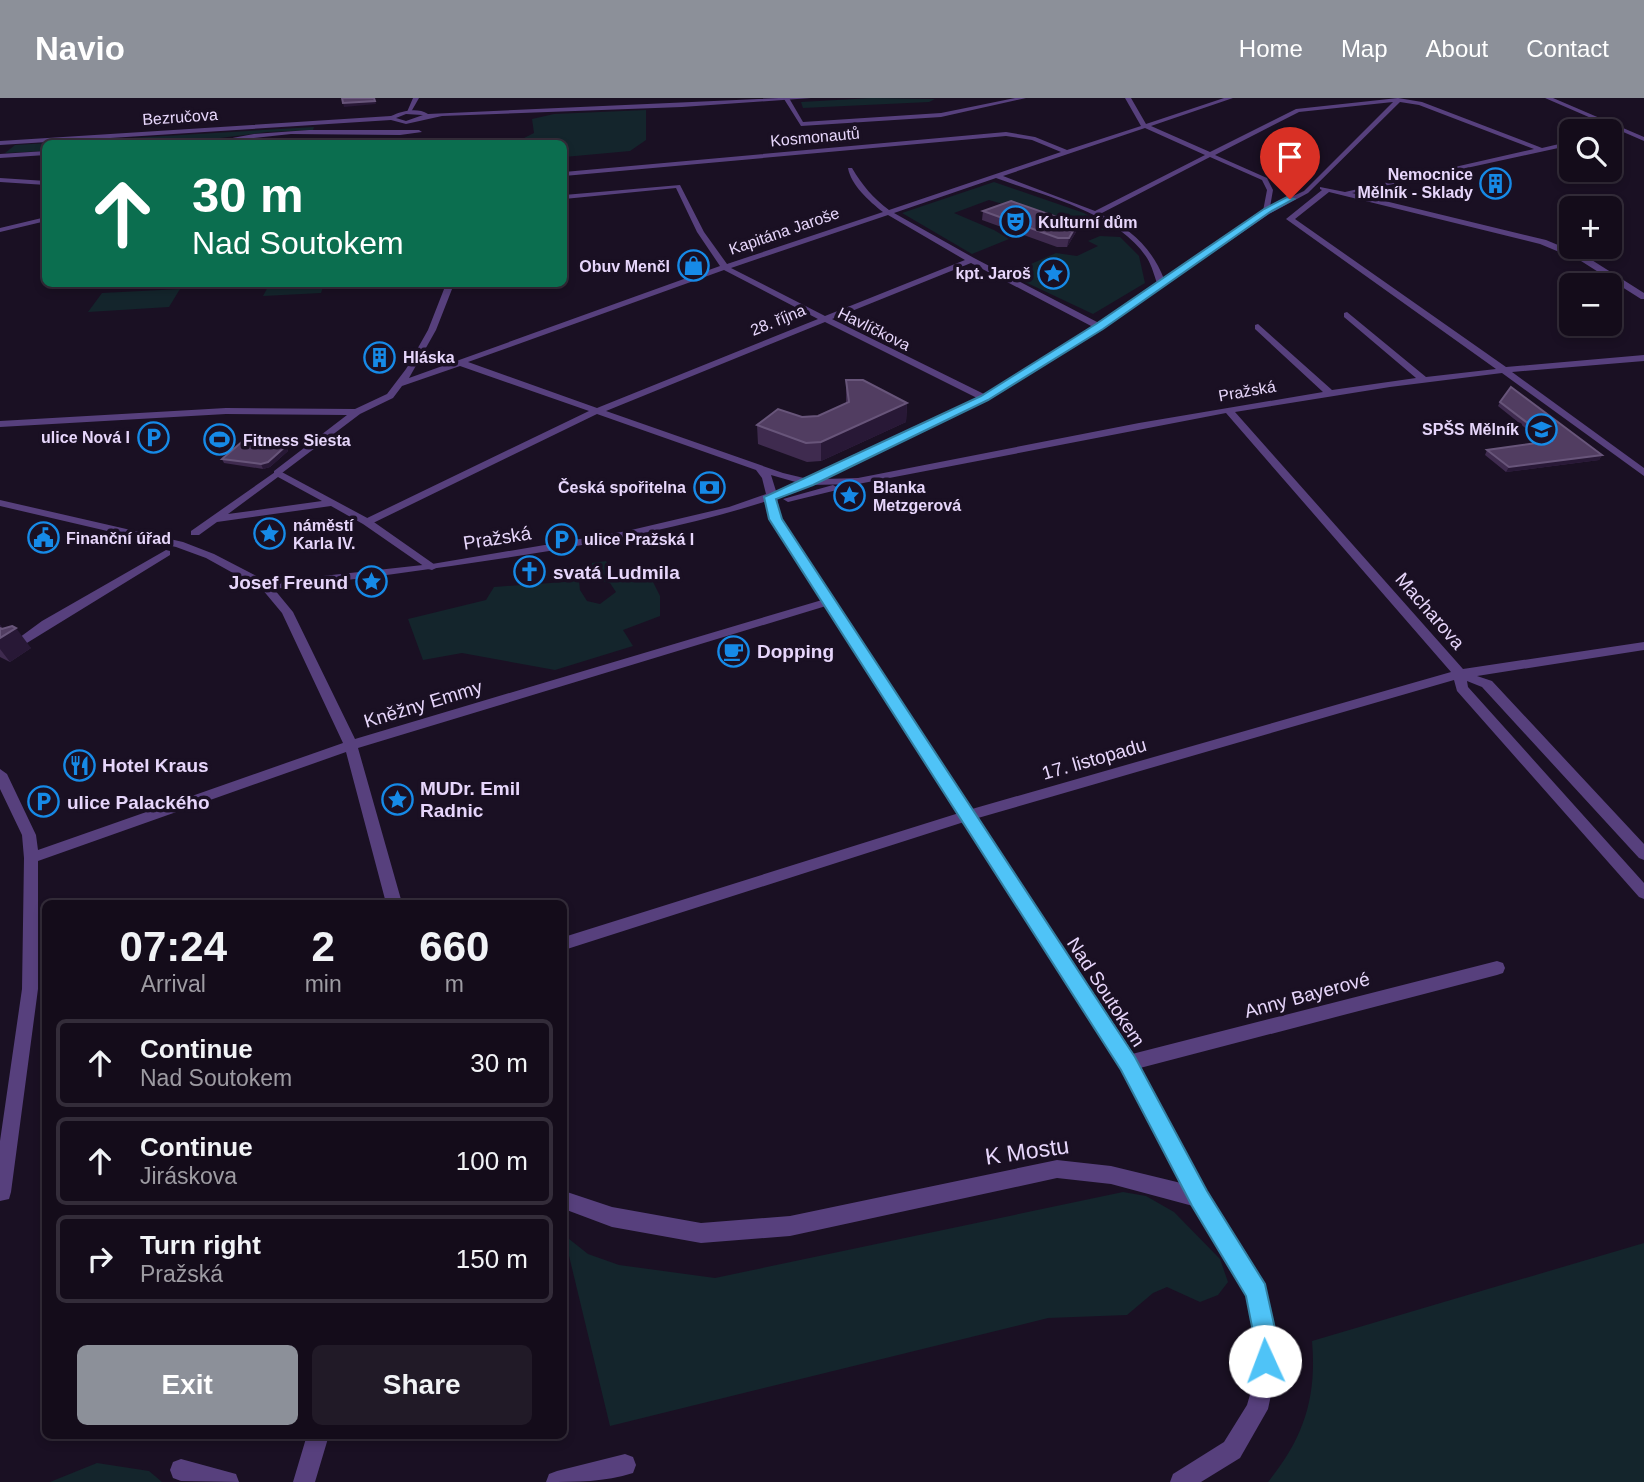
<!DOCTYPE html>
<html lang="en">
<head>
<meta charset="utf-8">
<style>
	body { margin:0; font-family:Helvetica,sans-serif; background:#211a27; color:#f1f3f6; height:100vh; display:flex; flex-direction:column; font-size:26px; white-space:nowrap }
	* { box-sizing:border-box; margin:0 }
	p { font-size:23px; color:#9d9ba2 }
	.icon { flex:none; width:38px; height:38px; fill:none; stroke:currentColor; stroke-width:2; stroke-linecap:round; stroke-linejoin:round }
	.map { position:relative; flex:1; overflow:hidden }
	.drawer { position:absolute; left:42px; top:802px; width:525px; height:539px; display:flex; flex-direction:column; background:#140c1a; border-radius:10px; box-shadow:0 4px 10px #0003,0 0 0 2px #332c39 }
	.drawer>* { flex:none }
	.banner { position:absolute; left:42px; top:42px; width:525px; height:147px; border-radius:10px; box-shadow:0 4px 10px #0003,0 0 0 2px #332c39; background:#0b6e4f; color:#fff; overflow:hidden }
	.buttons { position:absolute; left:1559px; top:21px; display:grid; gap:14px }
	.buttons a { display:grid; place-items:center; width:63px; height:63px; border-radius:10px; background:#140c1a; box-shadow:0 4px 10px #0003,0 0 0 2px #332c39; font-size:35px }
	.pin { position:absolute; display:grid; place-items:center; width:60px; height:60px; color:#fff; margin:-72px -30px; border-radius:50% 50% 50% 0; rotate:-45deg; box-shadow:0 0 7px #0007 }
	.pin .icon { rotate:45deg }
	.me { position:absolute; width:77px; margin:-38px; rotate:358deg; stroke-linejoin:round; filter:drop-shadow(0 0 5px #0008) }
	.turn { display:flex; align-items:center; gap:24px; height:147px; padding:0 35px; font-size:32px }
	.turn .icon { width:91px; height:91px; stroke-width:2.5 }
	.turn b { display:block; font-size:49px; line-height:60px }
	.eta { display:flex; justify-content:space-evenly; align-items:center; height:119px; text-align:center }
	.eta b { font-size:42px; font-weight:700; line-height:49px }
	.cta { display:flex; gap:14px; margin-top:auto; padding:14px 35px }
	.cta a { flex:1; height:80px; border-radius:10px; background:#8c9099; color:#fff; font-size:28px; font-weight:700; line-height:80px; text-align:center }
	.cta a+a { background:#211a27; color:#f1f3f6 }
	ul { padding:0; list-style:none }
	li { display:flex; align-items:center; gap:21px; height:88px; margin:0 14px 10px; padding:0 21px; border:4px solid #332c39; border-radius:10px }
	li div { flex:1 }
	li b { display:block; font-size:26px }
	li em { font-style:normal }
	header { display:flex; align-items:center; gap:42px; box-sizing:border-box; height:98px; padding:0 35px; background:#8c9099; color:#fff }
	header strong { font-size:33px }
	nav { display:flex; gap:38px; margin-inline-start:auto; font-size:24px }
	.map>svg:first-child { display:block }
	.green { fill:#14252c }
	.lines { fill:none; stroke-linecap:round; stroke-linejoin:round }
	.pedestrian { fill:#57407d; fill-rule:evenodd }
	.minor { fill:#57407d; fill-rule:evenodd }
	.tertiary { fill:#57407d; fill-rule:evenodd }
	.wall { fill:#3f2b4f }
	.shaded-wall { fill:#281836 }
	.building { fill:#513d61; stroke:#68557a; stroke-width:2 }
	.route { fill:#4fc3f7; stroke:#337fa1; stroke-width:2 }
	.labels { text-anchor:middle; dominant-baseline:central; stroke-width:7; stroke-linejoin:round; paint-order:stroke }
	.far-street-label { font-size:16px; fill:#e7d6fb; stroke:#1a1023 }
	.far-poi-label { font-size:16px; font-weight:bold; fill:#e7d6fb; stroke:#1a1023; text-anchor:start }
	.street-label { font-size:19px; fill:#e7d6fb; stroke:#1a1023 }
	.poi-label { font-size:19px; font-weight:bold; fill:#e7d6fb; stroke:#1a1023; text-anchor:start }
	.near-street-label { font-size:23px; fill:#e7d6fb; stroke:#1a1023 }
</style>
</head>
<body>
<header>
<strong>Navio</strong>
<nav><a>Home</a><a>Map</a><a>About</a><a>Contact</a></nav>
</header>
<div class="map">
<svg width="1644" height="1384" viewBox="0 0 1644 1384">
	<rect width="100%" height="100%" fill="#1a1023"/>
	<!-- green -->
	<path class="green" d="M872 0 935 1 929 4 803 10 801 4Z
		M646 12V42L630 53 564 59V46L514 45 534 35 532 21 554 16Z
		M314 29 313 32 267 34 172 46H46L45 53 5 55 15 47Z
		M994 84 1084 115 1113 132H1096L1037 111 1013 109 989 102 954 115 994 132 1009 141 972 156 902 115Z
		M1100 138 1120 139 1139 158 1145 185 1093 216 1008 176 1056 155 1077 158 1098 148 1088 143Z
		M324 186 321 195 263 198 269 187Z
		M180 191 169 209 88 214 102 195Z
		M606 463 616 480 649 476 660 498V518L623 532 633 548 555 572 462 555 423 562 408 521 486 502 494 489 579 483 580 492 587 503 600 506 616 494 610 485 588 479 592 465Z
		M1123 1094 1146 1098 1174 1114 1220 1161 1228 1184 1218 1197 1200 1204 1167 1189 1153 1195 1127 1217 1048 1220 610 1328 564 1137 588 1156 619 1167 715 1180Z
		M1644 1145V1384H1268C1304 1340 1317 1299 1312 1243Z
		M97 1365 149 1373 162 1384H50Z"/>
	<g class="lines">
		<!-- pedestrian -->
		<path class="pedestrian" d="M278 372 371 422 438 469 432 472 428 471 363 426 331 408 217 424 199 437H191V433ZM278 379 322 403 228 416Z
			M166 452 170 453V457L22 548 18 549 12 545 42 523Z"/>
		<!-- minor -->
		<path class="minor" d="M413 0H419L411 14H407Z
			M789 0 803 24 941 15 1015 0H1026L941 19 801 28 784 1Z
			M1125 0H1131L1146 26 1224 0H1233L1151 28 1210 54 1296 11 1398 0 1422 4 1542 50 1572 43V47L1352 95 1546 142 1587 159 1644 195V201H1641L1581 163 1540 146 1329 94 1295 121 1506 269 1644 257V263L1512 274 1644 370V378L1502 275 1390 289 1235 314 1463 571 1644 544V552L1477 578 1492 583 1644 746V762L1639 760 1482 589 1467 583 1468 589 1644 785V801L1639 799 1457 593 1454 582 978 720 1132 956 1497 863 1503 865 1505 870 1503 875 1497 877 1140 970 1206 1093 1247 1156 1264 1187 1277 1244 1274 1283 1268 1311 1240 1360 1201 1384H1170L1173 1376 1224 1344 1247 1307 1254 1283 1257 1244 1248 1197 1193 1108 1111 1086 1057 1080 790 1138 701 1145 612 1129 564 1111V1093L612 1109 701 1125 790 1118 1057 1062 1111 1068 1181 1085 1122 971 964 724 564 852V839L959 715 826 508 358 650 402 805H386L346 654 38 763V891L11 1094 9 1101 0 1103V1043L22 891 24 760 22 737 0 691V671L7 676 36 737 38 752 343 645 282 515 262 491 206 460 176 449 0 408V402L183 444 214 456 268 484 432 466 627 433 729 409 766 396 762 380 756 372 597 316 371 426H363V422L589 313 460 268 402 288 393 300 360 316 278 378 274 377V373L347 317 226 316 0 329V323L226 310 355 311 387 296 406 271 428 232 446 186H454L436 232 409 280 720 168 697 134 676 90 564 101V97L680 87 704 134 727 166 883 114C869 103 851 87 848 70H852C862 87 873 100 889 112L1061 54 1032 42 1006 38 564 78V74L1006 34 1035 39 1067 52 1141 28ZM1393 4 1304 93 1270 109 1273 92 1267 80 1215 57 1299 14ZM1400 4 1419 7 1534 51 1345 94 1320 89V91L1322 92 1286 121 1496 271 1426 279 1347 214 1344 215V219L1416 280 1332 292 1258 226 1255 227V231L1323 294 1139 325 858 380 824 381 987 302 1102 231 1269 116 1308 95ZM1145 30 1205 57 1095 113 1003 78ZM1210 59 1262 82 1267 92 1263 113 1164 181C1152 150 1130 130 1100 116ZM996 80C1044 98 1118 115 1147 160 1152 168 1154 177 1157 185L1099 225 974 160 894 115ZM888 117 965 162 825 218 731 170ZM971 165 1093 229 984 296 832 221ZM724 172 818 221 597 310 468 264ZM825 224 977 300 808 381 783 375 606 313ZM1226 315 1451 574 972 711 781 421 777 400 810 387 858 386ZM771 377 799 385 776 393ZM767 403 771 421 822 502 355 641 293 514 274 491C366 480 458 468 549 453 623 440 696 426 767 403Z
			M1545 0H1553L1644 39V43Z
			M309 32H419L422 34 400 37 291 36 200 46 254 36Z
			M46 53V57L0 60V56Z
			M0 80 46 83V87L0 84Z
			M46 119V123L0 134V130Z
			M833 387 838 390 837 392 788 404 783 401Z
			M307 1337H329L315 1384H293Z
			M625 1356 633 1359 636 1367 633 1375C605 1384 576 1384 546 1384L549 1376 557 1373Z
			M181 1361 236 1376 239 1384 181 1383 173 1380 170 1372 173 1364Z"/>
		<!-- tertiary -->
		<path class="tertiary" d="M779 0H811L682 9 442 18 406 26 391 22 0 47V43L391 18C402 13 417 9 428 16ZM406 16 422 17H423L406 23 396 20Z"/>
	</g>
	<!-- wall -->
	<path class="wall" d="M983 113 1077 126 1076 134 1067 149H1057L982 122Z
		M846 282 907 305 906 324 821 363 807 364 758 346 757 327 818 318 846 306Z
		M1500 304 1602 357 1599 362 1506 374 1485 357 1487 352 1543 344 1498 308Z
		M286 348 288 353 270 369 263 371 224 365 222 361Z
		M0 527 3 531 31 550 10 564 0 559Z"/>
	<!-- shaded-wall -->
	<path class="shaded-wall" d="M374 0 376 6 344 9 343 5Z
		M1077 126 1076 134 1067 149 1069 140Z
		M907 305 906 324 821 363V344Z
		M286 348 288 353 270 369 263 371 261 366Z
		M1602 357 1599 362 1506 374 1509 369Z
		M0 527 7 536 16 530 31 550 10 564 0 551Z"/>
	<!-- building -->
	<path class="building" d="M342 0H374L375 3 343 5Z
		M1011 103 1077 126 1069 140H1058L983 113Z
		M846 282H863L907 305 821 344 806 345 757 327 778 311 802 319 818 318 849 304Z
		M1511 289 1602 357 1509 369 1487 352 1551 343 1500 304Z
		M244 342 286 348 268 364 261 366 222 361Z
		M12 528 16 530 0 540V530L2 531Z"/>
	<!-- route -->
	<path class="route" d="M1287 99 1294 101 1270 114 1103 231 988 302 813 387 776 401 782 421 1135 959 1207 1093 1265 1186 1278 1244 1274 1272 1265 1275 1257 1272 1253 1263 1255 1244 1246 1198 1192 1108 1121 972 769 421 764 399 981 298 1096 226 1264 111Z"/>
	<!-- icons -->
	<defs>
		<symbol id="building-ring" viewBox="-11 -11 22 22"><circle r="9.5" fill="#1a1023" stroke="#168ae7" stroke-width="1.5"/><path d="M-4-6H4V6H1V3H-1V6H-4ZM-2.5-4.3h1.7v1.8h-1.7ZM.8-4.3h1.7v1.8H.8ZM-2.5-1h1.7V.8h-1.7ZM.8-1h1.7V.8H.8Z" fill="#168ae7"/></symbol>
		<symbol id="theatre-ring" viewBox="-11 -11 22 22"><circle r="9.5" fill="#1a1023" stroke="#168ae7" stroke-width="1.5"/><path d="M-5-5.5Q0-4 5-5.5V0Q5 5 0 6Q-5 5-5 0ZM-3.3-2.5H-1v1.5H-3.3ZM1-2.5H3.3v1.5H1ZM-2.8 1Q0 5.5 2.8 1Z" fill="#168ae7"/></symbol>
		<symbol id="shop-ring" viewBox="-11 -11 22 22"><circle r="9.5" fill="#1a1023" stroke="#168ae7" stroke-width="1.5"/><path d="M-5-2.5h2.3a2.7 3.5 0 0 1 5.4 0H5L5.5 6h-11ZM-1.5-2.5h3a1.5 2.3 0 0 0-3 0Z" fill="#168ae7"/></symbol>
		<symbol id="sight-ring" viewBox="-11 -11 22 22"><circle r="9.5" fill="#1a1023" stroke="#168ae7" stroke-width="1.5"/><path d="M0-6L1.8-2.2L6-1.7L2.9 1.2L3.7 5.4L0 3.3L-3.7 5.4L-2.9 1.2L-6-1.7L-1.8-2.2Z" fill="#168ae7"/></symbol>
		<symbol id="school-ring" viewBox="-11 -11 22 22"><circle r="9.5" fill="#1a1023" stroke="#168ae7" stroke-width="1.5"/><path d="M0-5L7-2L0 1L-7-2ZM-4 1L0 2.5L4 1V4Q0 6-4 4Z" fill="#168ae7"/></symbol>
		<symbol id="parking-ring" viewBox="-11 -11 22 22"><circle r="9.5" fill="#1a1023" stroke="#168ae7" stroke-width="1.5"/><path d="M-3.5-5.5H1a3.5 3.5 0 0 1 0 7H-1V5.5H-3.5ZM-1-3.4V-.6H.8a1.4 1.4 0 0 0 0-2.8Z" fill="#168ae7"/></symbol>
		<symbol id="stadium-ring" viewBox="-11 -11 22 22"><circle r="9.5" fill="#1a1023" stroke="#168ae7" stroke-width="1.5"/><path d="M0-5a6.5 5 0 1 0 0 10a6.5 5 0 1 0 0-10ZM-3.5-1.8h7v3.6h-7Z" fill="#168ae7"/></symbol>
		<symbol id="bank-ring" viewBox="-11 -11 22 22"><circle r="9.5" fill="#1a1023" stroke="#168ae7" stroke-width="1.5"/><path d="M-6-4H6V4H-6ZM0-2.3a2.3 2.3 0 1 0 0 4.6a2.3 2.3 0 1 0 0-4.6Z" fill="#168ae7"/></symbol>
		<symbol id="civic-ring" viewBox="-11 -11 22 22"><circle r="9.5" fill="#1a1023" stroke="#168ae7" stroke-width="1.5"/><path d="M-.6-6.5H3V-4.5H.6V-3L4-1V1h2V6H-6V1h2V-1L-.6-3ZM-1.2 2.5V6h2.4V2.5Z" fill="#168ae7"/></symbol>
		<symbol id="church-ring" viewBox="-11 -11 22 22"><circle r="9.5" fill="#1a1023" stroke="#168ae7" stroke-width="1.5"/><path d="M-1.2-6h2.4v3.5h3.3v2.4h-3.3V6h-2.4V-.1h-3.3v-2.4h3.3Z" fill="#168ae7"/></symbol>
		<symbol id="cafe-ring" viewBox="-11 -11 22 22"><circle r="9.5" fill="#1a1023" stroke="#168ae7" stroke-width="1.5"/><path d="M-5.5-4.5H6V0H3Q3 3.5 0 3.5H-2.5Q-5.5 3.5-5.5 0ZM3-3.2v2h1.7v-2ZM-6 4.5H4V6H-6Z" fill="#168ae7"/></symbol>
		<symbol id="restaurant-ring" viewBox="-11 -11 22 22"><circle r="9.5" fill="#1a1023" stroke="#168ae7" stroke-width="1.5"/><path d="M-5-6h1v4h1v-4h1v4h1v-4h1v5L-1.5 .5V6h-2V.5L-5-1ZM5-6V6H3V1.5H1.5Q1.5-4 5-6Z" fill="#168ae7"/></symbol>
	</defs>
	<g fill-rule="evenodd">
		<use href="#building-ring" x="1478" y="68" width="35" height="35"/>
		<use href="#theatre-ring" x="998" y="106" width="35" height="35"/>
		<use href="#shop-ring" x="676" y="150" width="35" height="35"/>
		<use href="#sight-ring" x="1036" y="158" width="35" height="35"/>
		<use href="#building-ring" x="362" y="242" width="35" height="35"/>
		<use href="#school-ring" x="1524" y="314" width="35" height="35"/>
		<use href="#parking-ring" x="136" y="322" width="35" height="35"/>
		<use href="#stadium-ring" x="202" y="324" width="35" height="35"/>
		<use href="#bank-ring" x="692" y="372" width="35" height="35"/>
		<use href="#sight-ring" x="832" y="380" width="35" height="35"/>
		<use href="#sight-ring" x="252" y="418" width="35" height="35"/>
		<use href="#civic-ring" x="26" y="422" width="35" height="35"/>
		<use href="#parking-ring" x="544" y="424" width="35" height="35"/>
		<use href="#church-ring" x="512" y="456" width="35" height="35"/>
		<use href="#sight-ring" x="354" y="466" width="35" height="35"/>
		<use href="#cafe-ring" x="716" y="536" width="35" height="35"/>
		<use href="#restaurant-ring" x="62" y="650" width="35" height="35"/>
		<use href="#sight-ring" x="380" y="684" width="35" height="35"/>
		<use href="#parking-ring" x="26" y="686" width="35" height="35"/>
	</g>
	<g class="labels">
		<!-- far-street labels -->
		<g class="far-street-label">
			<text transform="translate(180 19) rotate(-4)">Bezručova</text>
			<text transform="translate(815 39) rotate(-5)">Kosmonautů</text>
			<text transform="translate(784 133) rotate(-19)">Kapitána Jaroše</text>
			<text transform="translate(778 222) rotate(-22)">28. října</text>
			<text transform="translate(874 231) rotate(26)">Havlíčkova</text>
			<text transform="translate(1247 293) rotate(-10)">Pražská</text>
		</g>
		<!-- far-poi labels -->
		<g class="far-poi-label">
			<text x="1473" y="76" text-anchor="end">Nemocnice<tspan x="1473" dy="18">Mělník - Sklady</tspan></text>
			<text x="1038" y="124">Kulturní dům</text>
			<text x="670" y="168" text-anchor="end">Obuv Menčl</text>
			<text x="1031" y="175" text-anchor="end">kpt. Jaroš</text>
			<text x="403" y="259">Hláska</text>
			<text x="1519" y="331" text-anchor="end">SPŠS Mělník</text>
			<text x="130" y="339" text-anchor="end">ulice Nová I</text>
			<text x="243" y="342">Fitness Siesta</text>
			<text x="686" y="389" text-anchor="end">Česká spořitelna</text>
			<text x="873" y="389">Blanka<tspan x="873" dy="18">Metzgerová</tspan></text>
			<text x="293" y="427">náměstí<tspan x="293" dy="18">Karla IV.</tspan></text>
			<text x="66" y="440">Finanční úřad</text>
			<text x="584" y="441">ulice Pražská I</text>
		</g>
		<!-- street labels -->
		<g class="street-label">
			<text transform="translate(497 440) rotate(-9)">Pražská</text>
			<text transform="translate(1430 513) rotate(49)">Macharova</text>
			<text transform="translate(423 606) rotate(-17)">Kněžny Emmy</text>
			<text transform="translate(1094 661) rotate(-16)">17. listopadu</text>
			<text transform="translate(1106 894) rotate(57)">Nad Soutokem</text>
			<text transform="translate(1307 897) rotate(-15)">Anny Bayerové</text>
		</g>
		<!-- poi labels -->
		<g class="poi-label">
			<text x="553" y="474">svatá Ludmila</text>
			<text x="348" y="484" text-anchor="end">Josef Freund</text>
			<text x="757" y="553">Dopping</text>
			<text x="102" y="667">Hotel Kraus</text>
			<text x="420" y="690">MUDr. Emil<tspan x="420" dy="22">Radnic</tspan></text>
			<text x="67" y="704">ulice Palackého</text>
		</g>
		<!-- near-street labels -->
		<g class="near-street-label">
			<text transform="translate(1027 1053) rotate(-8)">K Mostu</text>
		</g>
	</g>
</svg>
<div class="buttons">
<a><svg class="icon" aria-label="search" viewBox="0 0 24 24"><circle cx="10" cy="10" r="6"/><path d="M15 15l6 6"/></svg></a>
<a>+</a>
<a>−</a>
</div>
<div class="pin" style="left:1290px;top:101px;background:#d93025"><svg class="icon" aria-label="arrive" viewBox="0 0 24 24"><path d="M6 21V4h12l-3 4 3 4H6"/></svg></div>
<svg class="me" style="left:1265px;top:1263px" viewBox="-20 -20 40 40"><circle r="19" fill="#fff"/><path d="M0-13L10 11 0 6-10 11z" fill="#4fc3f7"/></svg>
<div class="banner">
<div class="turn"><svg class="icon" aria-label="ahead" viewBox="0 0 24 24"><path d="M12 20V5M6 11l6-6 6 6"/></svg><div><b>30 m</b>Nad Soutokem</div></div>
</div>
<section class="drawer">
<div class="eta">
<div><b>07:24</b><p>Arrival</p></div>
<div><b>2</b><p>min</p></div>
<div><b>660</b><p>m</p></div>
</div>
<ul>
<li><svg class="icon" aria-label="ahead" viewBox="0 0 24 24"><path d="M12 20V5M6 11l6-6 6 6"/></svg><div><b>Continue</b><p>Nad Soutokem</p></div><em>30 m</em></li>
<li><svg class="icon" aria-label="ahead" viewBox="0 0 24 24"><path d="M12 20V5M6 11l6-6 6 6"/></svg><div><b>Continue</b><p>Jiráskova</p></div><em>100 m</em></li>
<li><svg class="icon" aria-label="right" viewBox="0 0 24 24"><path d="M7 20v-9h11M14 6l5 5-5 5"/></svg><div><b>Turn right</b><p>Pražská</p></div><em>150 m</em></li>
</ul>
<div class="cta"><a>Exit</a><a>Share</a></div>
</section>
</div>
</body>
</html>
